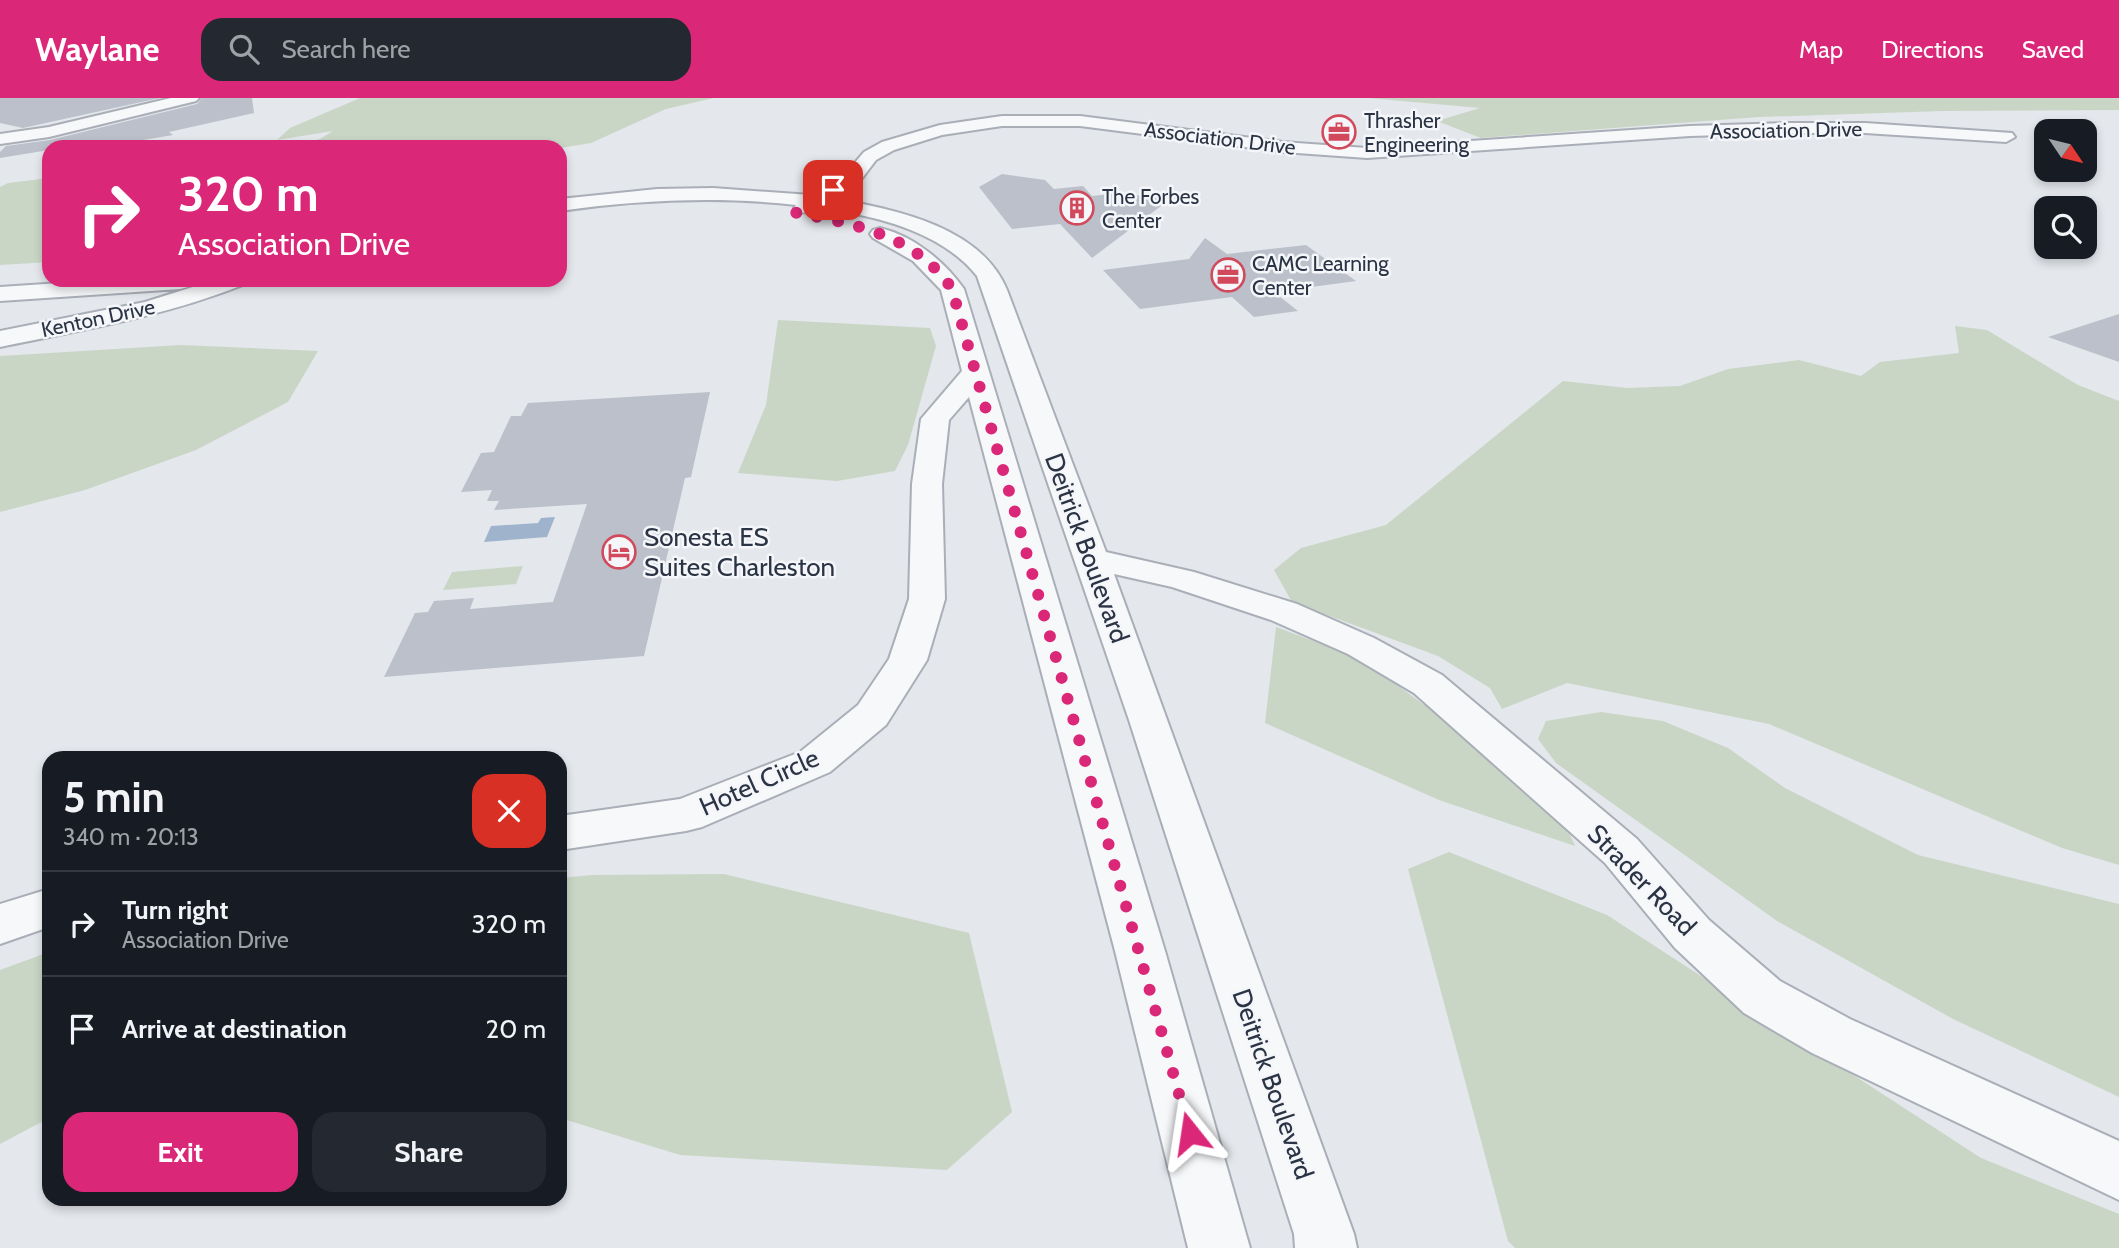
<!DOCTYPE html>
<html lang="en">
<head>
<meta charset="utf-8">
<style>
	body { margin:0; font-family:Cabin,sans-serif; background:#242831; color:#f1f3f6; height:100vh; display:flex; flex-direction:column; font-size:26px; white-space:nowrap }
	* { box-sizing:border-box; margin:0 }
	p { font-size:23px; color:#9ea1a6 }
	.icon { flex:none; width:38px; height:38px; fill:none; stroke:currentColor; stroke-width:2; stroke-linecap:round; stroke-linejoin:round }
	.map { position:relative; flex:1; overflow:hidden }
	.details { position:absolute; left:42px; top:653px; width:525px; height:455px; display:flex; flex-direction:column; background:#171b24; border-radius:21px; box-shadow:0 4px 10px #0003 }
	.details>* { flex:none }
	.hud { position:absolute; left:42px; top:42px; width:525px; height:147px; border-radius:21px; box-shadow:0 4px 10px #0003; background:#db2777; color:#fff; overflow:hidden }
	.needle { width:46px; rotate:125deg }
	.tools { position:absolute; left:2034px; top:21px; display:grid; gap:14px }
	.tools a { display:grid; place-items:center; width:63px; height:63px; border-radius:14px; background:#171b24; box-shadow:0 4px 10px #0003; font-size:35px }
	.pin { position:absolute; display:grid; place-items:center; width:60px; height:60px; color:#fff; margin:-30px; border-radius:14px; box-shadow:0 4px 10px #0006 }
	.me { position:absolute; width:77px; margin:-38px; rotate:345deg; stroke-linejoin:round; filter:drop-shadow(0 0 5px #0008) }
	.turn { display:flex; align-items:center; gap:24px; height:147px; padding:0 21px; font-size:32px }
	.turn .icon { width:91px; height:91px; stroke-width:2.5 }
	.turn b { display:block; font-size:49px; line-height:60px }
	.round { display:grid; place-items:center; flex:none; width:74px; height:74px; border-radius:21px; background:#242831 }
	.overview { display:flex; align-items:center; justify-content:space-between; height:119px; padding:0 21px }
	h1 { font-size:42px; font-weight:700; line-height:52px }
	.action { display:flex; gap:14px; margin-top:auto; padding:14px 21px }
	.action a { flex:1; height:80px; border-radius:21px; background:#db2777; color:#fff; font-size:28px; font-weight:700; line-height:80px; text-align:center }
	.action a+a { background:#242831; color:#f1f3f6 }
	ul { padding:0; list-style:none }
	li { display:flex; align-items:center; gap:21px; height:105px; padding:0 21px; border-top:2px solid #363941 }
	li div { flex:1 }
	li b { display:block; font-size:26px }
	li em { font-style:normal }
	header { display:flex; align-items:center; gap:42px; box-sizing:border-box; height:98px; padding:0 35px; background:#db2777; color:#fff }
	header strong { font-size:33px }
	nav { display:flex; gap:38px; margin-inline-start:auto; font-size:24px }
	.search { width:490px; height:63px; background:#242831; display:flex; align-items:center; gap:18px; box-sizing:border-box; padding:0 24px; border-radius:21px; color:#9ea1a6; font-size:26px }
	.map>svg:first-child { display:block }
	.green { fill:#c9d6c5 }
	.water { fill:#9fb4cc }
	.building { fill:#bbc0ca }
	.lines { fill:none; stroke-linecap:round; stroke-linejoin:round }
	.minor-casing { stroke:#a9aeb7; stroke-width:4 }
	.minor { fill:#f7f8fa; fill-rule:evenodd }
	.route { stroke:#db2777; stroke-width:12; stroke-dasharray:0 21.6 }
	.labels { text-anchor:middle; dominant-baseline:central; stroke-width:5; stroke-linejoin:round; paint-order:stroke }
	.far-poi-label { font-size:21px; fill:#2b3445; stroke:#f4f6f9; text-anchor:start }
	.far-street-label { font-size:21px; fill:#2b3445; stroke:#f4f6f9 }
	.poi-label { font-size:26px; fill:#2b3445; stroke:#f4f6f9; text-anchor:start }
	.street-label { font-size:26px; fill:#2b3445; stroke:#f4f6f9 }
</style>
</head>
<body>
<header>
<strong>Waylane</strong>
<div class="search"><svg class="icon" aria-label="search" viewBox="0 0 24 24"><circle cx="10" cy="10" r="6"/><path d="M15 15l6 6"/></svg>Search here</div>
<nav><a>Map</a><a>Directions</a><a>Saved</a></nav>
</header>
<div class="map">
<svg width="2119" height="1150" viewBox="0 0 2119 1150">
	<rect width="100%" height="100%" fill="#e4e7ec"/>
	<!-- green -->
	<path class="green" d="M360 0H714L666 11 591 45 560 50 289 49 320 41 333 33 277 42 290 30Z
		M1368 0H2119V12L1943 13 1759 19 1481 40 1437 23 1480 10Z
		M49 80V164L0 167V89L8 85Z
		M778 222 930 230 936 248 908 347 895 373 837 383 738 375 766 307Z
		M1955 228 1987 232 2078 287 2119 303V767L2062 750 1769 626 1567 585 1502 611 1490 590 1438 558 1292 504 1274 472 1301 450 1386 427 1563 283 1627 290 1680 288 1728 271 1799 262 1861 278 1880 264 1959 255Z
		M181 247 318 253 288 304 196 352 85 392 0 414V258Z
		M523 468 516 486 443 492 452 474Z
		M1276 529 1362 561 1431 612 1562 719 1575 748 1439 702 1265 625Z
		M1601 614 1663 623 1728 650 1785 690 1918 757 2119 806V999L1953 921 1777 823 1556 665 1538 641 1546 623Z
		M1449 754 1607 817 1981 1060 2119 1116V1150H1515L1508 1143 1408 771Z
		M724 776 969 835 1012 1014 947 1072 680 1057 560 1020V780L592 777Z
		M49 854V1020L0 1046V872Z"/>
	<!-- water -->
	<path class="water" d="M555 419 547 439 484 444 491 428 538 425 541 420Z"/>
	<!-- building -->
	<path class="building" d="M0 0H160L23 30 0 25Z
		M202 0H252L254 15 169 34 173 37 102 49H49V52L0 60V54L6 48 50 42 197 6Z
		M1002 76 1045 82 1054 91 1083 88 1092 98 1121 95 1169 102 1092 160 1060 126 1012 131 979 89Z
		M1205 140 1227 156 1306 147 1356 183 1274 194 1298 213 1254 219 1232 199 1140 211 1103 172 1189 161Z
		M2119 216V264L2048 239Z
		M710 294 691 379 685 380 644 558 384 579 415 515 428 514 434 503 474 500 470 511 553 504 587 406 494 412 499 403H487L492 392 461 394 481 355 494 354 511 318H521L528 305Z"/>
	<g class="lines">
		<defs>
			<path id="minor" d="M171 0H199L196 3 49 39 0 46V36L49 29Z
				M1002 18H1080L1283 44 1367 50 1690 28 1786 25H1865L2012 35 2015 39 2006 44 1865 35H1786L1690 38 1367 60 1283 54 1080 28H1002L942 37 894 52 876 62 860 83 833 100C894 112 980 127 1007 192L1106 454 1194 474 1297 506 1374 540 1442 577 1637 741 1709 822 1780 883 1850 921 2119 1043V1102L1812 955 1744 915 1675 850 1605 765 1414 595 1348 556 1271 522 1172 489 1114 476 1354 1136 1357 1150H1295L1294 1136 1129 622 977 178C943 135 880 119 828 111 816 109 809 117 797 114L794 110 796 107C717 98 638 102 560 113V101L657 91 713 90 811 97 846 75 864 54 882 44 940 27Z
				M880 130C914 138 944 163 964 191L1165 853 1250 1150H1188L1115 853 969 299 949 322 942 386 945 501 927 562 886 627 830 674 702 729 686 733 560 752V718L680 701 800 654 858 607 889 561 909 501 912 386 921 321 962 273 941 192 913 163 873 140 870 136 873 132Z
				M106 182 191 184 188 189 180 191 0 203V189Z
				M215 182H246L243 187C165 218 82 232 0 249V233L145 204Z
				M49 791V829L0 846V806Z"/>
		</defs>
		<!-- minor casing -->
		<use href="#minor" class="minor-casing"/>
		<!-- minor -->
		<use href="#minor" class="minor"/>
	</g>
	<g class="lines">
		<!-- route -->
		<path class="route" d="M833 92 796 115C856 125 917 139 952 191L1190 1035"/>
	</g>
	<!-- icons -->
	<defs>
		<symbol id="office-ring" viewBox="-11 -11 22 22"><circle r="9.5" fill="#f4f6f9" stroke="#d1495b" stroke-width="1.5"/><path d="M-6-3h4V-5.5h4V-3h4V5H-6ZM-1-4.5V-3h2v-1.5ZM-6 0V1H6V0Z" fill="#d1495b"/></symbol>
		<symbol id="building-ring" viewBox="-11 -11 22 22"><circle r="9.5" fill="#f4f6f9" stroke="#d1495b" stroke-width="1.5"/><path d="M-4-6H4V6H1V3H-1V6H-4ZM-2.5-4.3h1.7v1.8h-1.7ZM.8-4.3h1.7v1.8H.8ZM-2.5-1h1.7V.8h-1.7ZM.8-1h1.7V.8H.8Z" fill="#d1495b"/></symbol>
		<symbol id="hotel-ring" viewBox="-11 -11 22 22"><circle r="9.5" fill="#f4f6f9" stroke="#d1495b" stroke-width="1.5"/><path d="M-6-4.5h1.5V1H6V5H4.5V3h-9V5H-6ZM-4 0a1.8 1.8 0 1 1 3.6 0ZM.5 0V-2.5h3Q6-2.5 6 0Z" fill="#d1495b"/></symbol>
	</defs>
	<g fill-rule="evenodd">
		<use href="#office-ring" x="1320" y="15" width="38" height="38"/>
		<use href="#building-ring" x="1058" y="91" width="38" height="38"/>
		<use href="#office-ring" x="1209" y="158" width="38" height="38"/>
		<use href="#hotel-ring" x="600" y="435" width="38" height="38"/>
	</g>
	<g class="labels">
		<!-- far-poi labels -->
		<g class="far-poi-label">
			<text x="1364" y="22">Thrasher<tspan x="1364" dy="24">Engineering</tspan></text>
			<text x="1102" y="98">The Forbes<tspan x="1102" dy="24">Center</tspan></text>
			<text x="1252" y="165">CAMC Learning<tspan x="1252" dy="24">Center</tspan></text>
		</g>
		<!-- far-street labels -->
		<g class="far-street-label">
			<text transform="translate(1786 32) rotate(-1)">Association Drive</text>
			<text transform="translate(1220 40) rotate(7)">Association Drive</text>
			<text transform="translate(98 220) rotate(-12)">Kenton Drive</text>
		</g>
		<!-- poi labels -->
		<g class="poi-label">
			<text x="644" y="439">Sonesta ES<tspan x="644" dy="30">Suites Charleston</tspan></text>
		</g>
		<!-- street labels -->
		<g class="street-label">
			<text transform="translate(1087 450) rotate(70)">Deitrick Boulevard</text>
			<text transform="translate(759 684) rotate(-24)">Hotel Circle</text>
			<text transform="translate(1642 782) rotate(46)">Strader Road</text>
			<text transform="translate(1273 986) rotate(71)">Deitrick Boulevard</text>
		</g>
	</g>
</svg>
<div class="tools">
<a><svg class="needle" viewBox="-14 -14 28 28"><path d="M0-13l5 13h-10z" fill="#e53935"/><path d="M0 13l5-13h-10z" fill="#9ea1a6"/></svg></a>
<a><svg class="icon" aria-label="search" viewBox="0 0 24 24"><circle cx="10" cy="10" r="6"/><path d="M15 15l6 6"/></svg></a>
</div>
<div class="pin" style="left:833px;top:92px;background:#d93025"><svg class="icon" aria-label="arrive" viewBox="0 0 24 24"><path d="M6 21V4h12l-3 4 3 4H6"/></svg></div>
<svg class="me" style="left:1190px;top:1035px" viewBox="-20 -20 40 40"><path d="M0-17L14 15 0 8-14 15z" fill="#db2777" stroke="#fff" stroke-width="4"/></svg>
<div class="hud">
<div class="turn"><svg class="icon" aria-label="right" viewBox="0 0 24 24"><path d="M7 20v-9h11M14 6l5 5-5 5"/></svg><div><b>320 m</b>Association Drive</div></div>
</div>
<section class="details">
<div class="overview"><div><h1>5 min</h1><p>340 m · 20:13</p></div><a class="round" style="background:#d93025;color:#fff"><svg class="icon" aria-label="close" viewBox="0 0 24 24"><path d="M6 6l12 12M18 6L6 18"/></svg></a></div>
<ul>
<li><svg class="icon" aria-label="right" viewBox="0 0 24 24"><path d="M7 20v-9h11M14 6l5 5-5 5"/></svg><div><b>Turn right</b><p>Association Drive</p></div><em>320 m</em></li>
<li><svg class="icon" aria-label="arrive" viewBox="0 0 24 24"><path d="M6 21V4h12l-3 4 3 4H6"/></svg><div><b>Arrive at destination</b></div><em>20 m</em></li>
</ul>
<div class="action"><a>Exit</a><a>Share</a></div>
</section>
</div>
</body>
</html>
